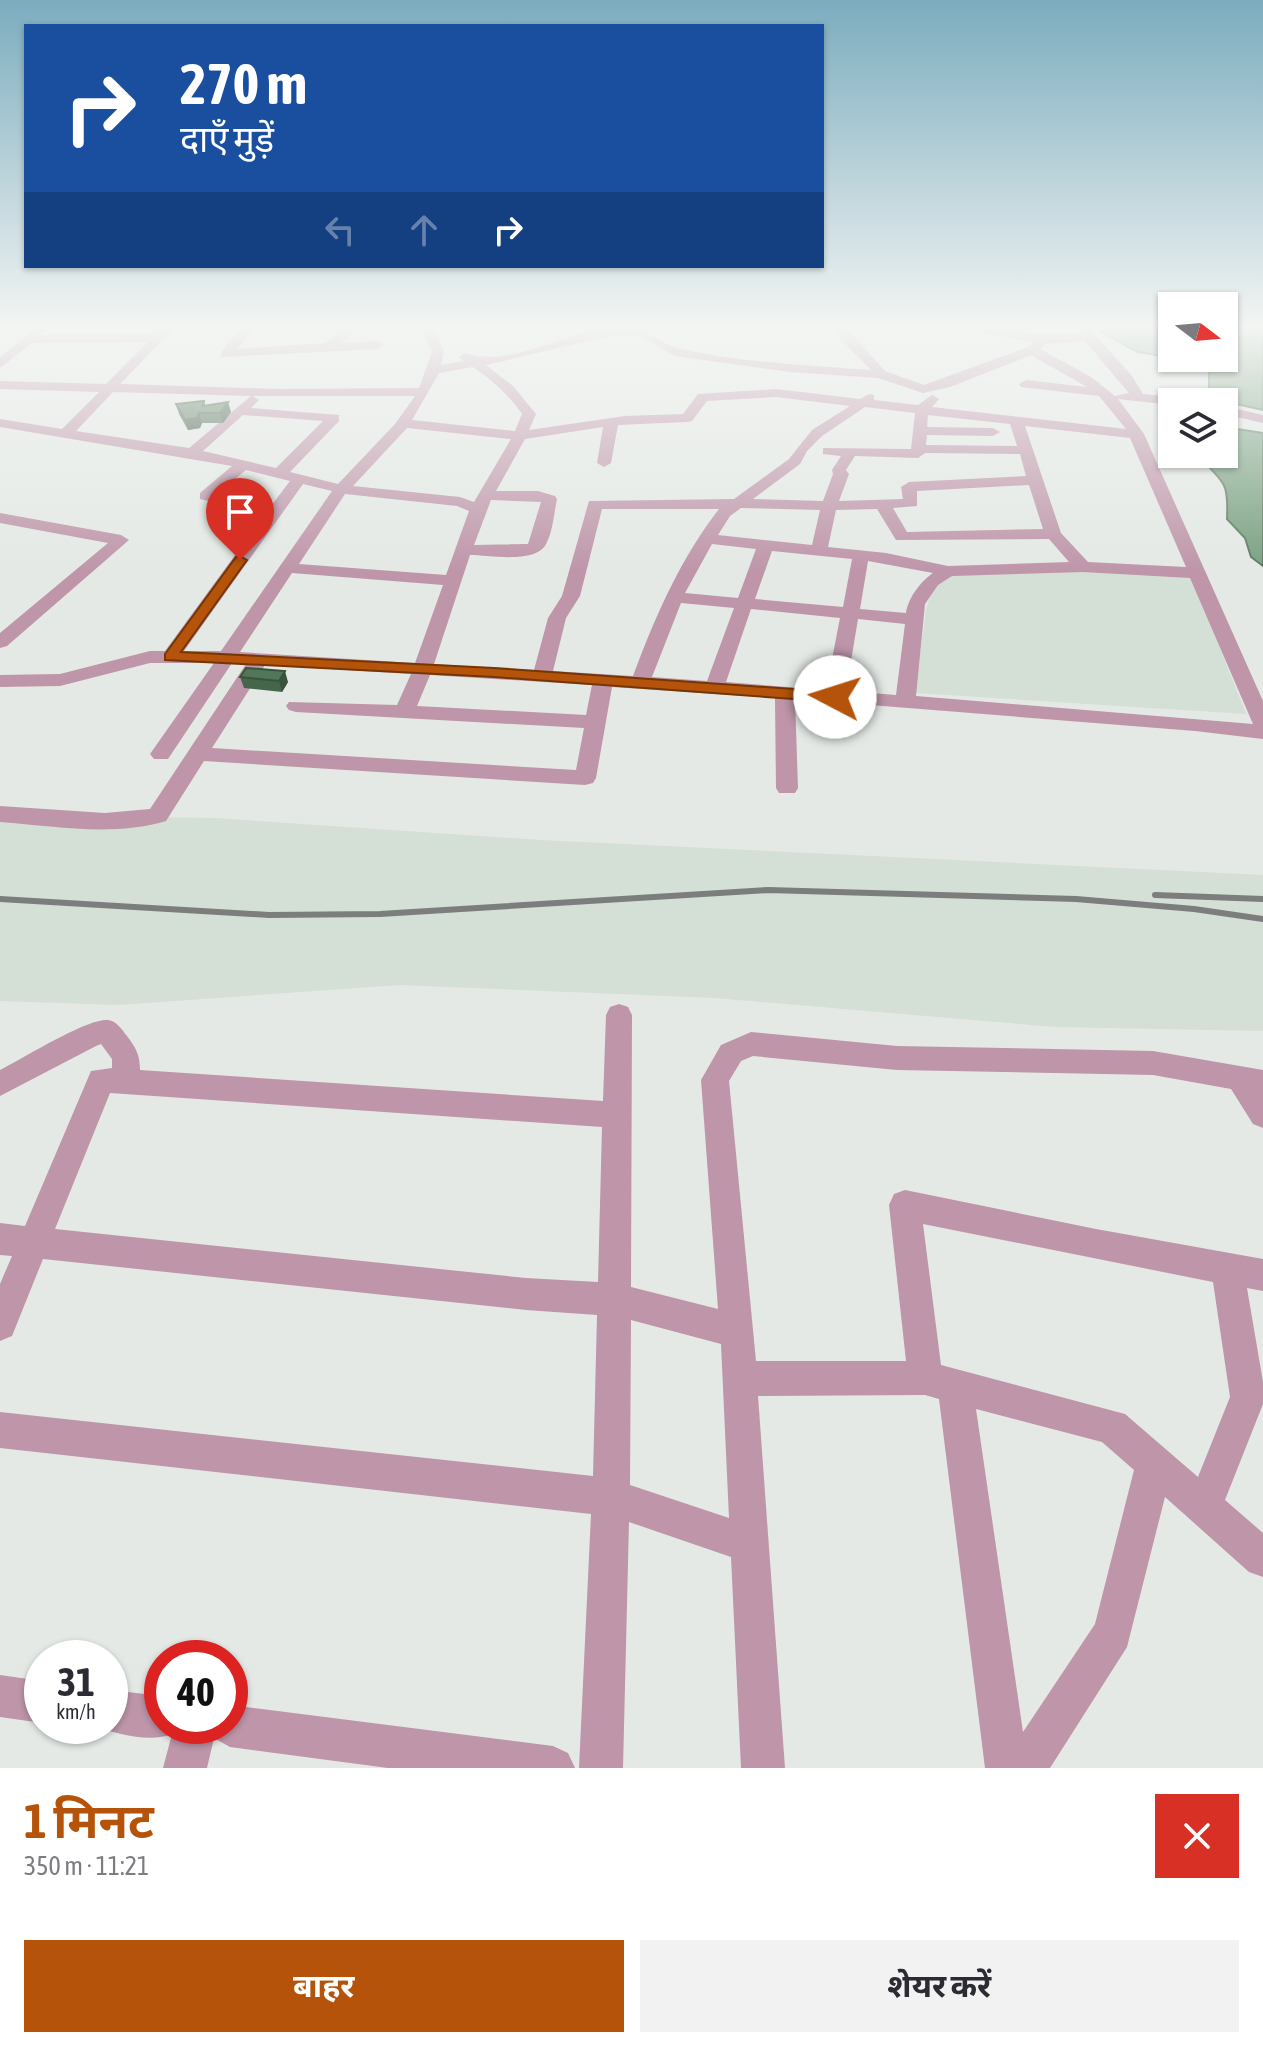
<!DOCTYPE html>
<html lang="hi">
<head>
<meta charset="utf-8">
<style>
	body { margin:0; font-family:"Asap Condensed","Noto Sans Devanagari",sans-serif; background:#f2f2f3; color:#2b2b33; height:100vh; display:flex; flex-direction:column; font-size:30px; white-space:nowrap }
	* { box-sizing:border-box; margin:0 }
	p { font-size:26px; color:#7c7c81 }
	.icon { flex:none; width:44px; height:44px; fill:none; stroke:currentColor; stroke-width:2; stroke-linecap:round; stroke-linejoin:round }
	.map { position:relative; height:1768px; overflow:hidden }
	.details { display:flex; flex-direction:column; background:#fff; flex:1 }
	.details>* { flex:none }
	.guide { position:absolute; left:24px; top:24px; width:800px; height:244px; border-radius:0px; box-shadow:0 2px 6px #0004; background:#1a4fa0; color:#fff; overflow:hidden }
	.needle { width:52px; rotate:106deg }
	.controls { position:absolute; left:1158px; top:292px; display:grid; gap:16px }
	.controls a { display:grid; place-items:center; width:80px; height:80px; border-radius:0px; background:#fff; box-shadow:0 2px 6px #0004; font-size:40px }
	.speed { position:absolute; left:24px; top:1640px; display:flex; gap:16px; font-size:40px; font-weight:700; text-align:center }
	.speed>* { display:grid; place-content:center; width:104px; height:104px; border-radius:50%; background:#fff; box-shadow:0 2px 6px #0004; line-height:1 }
	.speed small { font-size:20px; font-weight:400 }
	.speed .limit { border:12px solid #d22; background:#fff; color:#111 }
	.pin { position:absolute; display:grid; place-items:center; width:68px; height:68px; color:#fff; margin:-82px -34px; border-radius:50% 50% 50% 0; rotate:-45deg; box-shadow:0 0 8px #0007 }
	.pin .icon { rotate:45deg }
	.me { position:absolute; width:88px; margin:-44px; rotate:275deg; stroke-linejoin:round; filter:drop-shadow(0 0 6px #0008) }
	.turn { display:flex; align-items:center; gap:28px; height:168px; padding:0 24px; font-size:36px }
	.turn .icon { width:104px; height:104px; stroke-width:2.5 }
	.turn b { display:block; font-size:56px; line-height:68px }
	.lanes { display:flex; align-items:center; height:76px; padding:0 24px; background:#0003; justify-content:center; gap:40px; direction:ltr }
	.lanes .off { opacity:.35 }
	.round { display:grid; place-items:center; flex:none; width:84px; height:84px; border-radius:0px; background:#f2f2f3 }
	.summary { display:flex; align-items:center; justify-content:space-between; height:136px; padding:0 24px }
	h1 { font-size:48px; font-weight:700; line-height:60px; color:#b45309 }
	.action { display:flex; gap:16px; margin-top:auto; padding:16px 24px }
	.action a { flex:1; height:92px; border-radius:0px; background:#b45309; color:#fff; font-size:32px; font-weight:700; line-height:92px; text-align:center }
	.action a+a { background:#f2f2f3; color:#2b2b33 }
	.map>svg:first-child { display:block }
	.built { fill:#d4dfd5 }
	.water { fill:#78a080; stroke:#5c7962; stroke-width:2 }
	.lines { fill:none; stroke-linecap:round; stroke-linejoin:round }
	.minor { fill:#be95a9; fill-rule:evenodd }
	.rail { stroke:#7b7e7c; stroke-width:6 }
	.wall { fill:#46664c }
	.shaded-wall { fill:#39533e }
	.building { fill:#517758; stroke:#39533e; stroke-width:2 }
	.route { fill:#b45309; stroke:#753606; stroke-width:2 }
</style>
</head>
<body>
<div class="map">
<svg width="1263" height="1768" viewBox="0 0 1263 1768">
	<rect width="100%" height="100%" fill="#e4e9e5"/>
	<!-- built -->
	<path class="built" d="M1068 568 1191 575 1246 714 915 693 926 610 934 583 950 573Z
		M0 815 215 818 541 840 1263 875V1031L1055 1027 715 998 400 985 118 1005 0 1001Z"/>
	<!-- water -->
	<path class="water" d="M1114 325H1172V358H1224V325L1263 327V410L1209 398V371L1169 357 1138 352 1101 332Z
		M1224 427 1263 433V566L1251 557 1245 538 1227 519C1229 476 1221 484 1198 454H1224Z"/>
	<g class="lines">
		<!-- minor -->
		<path class="minor" d="M40 325 46 329 40 335 155 334 164 325H177L120 384 281 389 419 388 432 352 419 325H431L444 352 441 365 463 361 459 357 465 353C512 369 565 330 613 328 651 325 654 343 682 349 743 363 808 365 871 370L842 341 832 325H844L885 371 924 385 1028 347 1034 342 935 325C984 325 1032 338 1080 334L1075 327 1086 325 1132 376 1143 394 1187 398 1194 402H1172V405L1118 399 1144 434 1263 701V739L1195 731 795 699 798 788 795 793H779L776 788 775 698 612 687 596 778 593 783 585 785 204 761 166 821C112 837 55 826 0 822V806L105 813 150 809 246 664 232 663 168 759H154L150 754 214 663H150L60 686 0 687V675L60 674 150 651H165L265 514 200 499V493L232 466 0 427V419L62 429 99 392 0 389V381L106 384 148 342 32 343 0 368V357ZM614 335 640 336 675 356 790 372 878 378 923 393 950 387 1031 355 1087 387 1026 380 1019 384 1021 387 1099 396 1126 429 932 407 939 399 932 395 918 405 874 400V395L869 394 860 399 776 389 698 394 683 414 625 416 529 430 536 414 513 386 486 365ZM1085 341 1129 393 1115 396 1091 377 1040 349 1046 344ZM473 367C492 380 509 395 522 414L515 431 412 420 439 373ZM113 392 251 396 189 448 76 431ZM253 396H415L395 424 338 484 290 472 339 421V415L251 408 259 400ZM776 397 850 406 812 430 789 459 734 499 589 501 562 596 548 618 534 670 434 664 470 555C490 555 538 565 547 542 553 530 554 513 557 499L555 496 538 491H496L525 439 603 427 597 463 604 467 611 463 618 425 687 422 692 421 707 401ZM865 407 915 413 911 449 823 448V454L841 456 832 470 833 474 823 501 753 499 800 464 807 451 822 436ZM243 415 323 421 276 468 203 451ZM928 415 1010 424 1017 446 926 445 927 435 993 436 1000 432 993 428 927 427ZM1025 426 1130 438 1186 567 1088 562 1061 533ZM407 428 511 439 474 502 460 497 353 486ZM925 453 1020 454 1026 476 909 482 901 487 903 499 839 501 849 474 846 470 855 456 918 458ZM246 470 290 481 271 506 217 494ZM303 484 332 491 221 651H184ZM1029 485 1043 529 907 532 893 508 917 506V491ZM345 494 457 506 469 511 446 575 299 564ZM491 500 541 502 528 544 474 545ZM741 508 820 510 812 545 718 535 730 516ZM602 509H719C680 559 655 617 633 676L553 671 566 618 580 596ZM877 509 896 540 1049 539 1069 562 948 566 886 553 828 547 836 510ZM712 544 756 549 738 598 685 593ZM772 551 852 559 843 607 755 599ZM868 561 933 573C921 581 908 598 906 613L860 609ZM1083 572 1190 578 1253 724 916 696 925 604 938 585 952 576ZM292 573 443 585 415 663 240 652ZM681 603 734 608 707 681 652 677ZM751 609 840 618 826 690 726 682ZM858 619 905 624 896 695 846 691ZM265 665 411 674 397 705 289 702 286 706 289 710 296 712 584 728 576 770 212 748ZM430 675 592 685 586 715 417 706Z
			M245 325H258L237 349 325 343 349 325H363L341 343 378 341 384 345 378 349 221 357V351Z
			M1224 406 1263 415V423L1224 414Z
			M0 513 121 535 129 540 7 646 0 648V633L108 543 0 523Z
			M619 1004 628 1007 632 1015 631 1287 718 1309 701 1080 721 1045 751 1032 897 1046 1153 1051 1263 1070V1128L1253 1124 1231 1089 1153 1075 897 1070 753 1056 741 1061 729 1081 756 1361H906L889 1205 894 1194 905 1190 1096 1229 1263 1259V1291L1247 1288 1263 1382V1404L1225 1500 1263 1533V1577L1249 1572 1165 1497 1127 1647 1050 1768H985L939 1399 925 1395 758 1396 785 1768H741L731 1557 629 1522 623 1768H579L591 1514 0 1448V1412L593 1476 597 1315 526 1310 43 1259 12 1336 0 1341V1284L12 1256 0 1255V1223L25 1226 91 1071 112 1068V1059L101 1044 96 1046 0 1096V1070C22 1059 87 1018 108 1020 117 1021 122 1030 127 1036 136 1048 140 1055 140 1070L603 1101 606 1015 610 1007ZM110 1093 602 1127 598 1282 526 1278 55 1229ZM923 1224 1213 1282 1230 1397 1198 1477 1125 1414 941 1365ZM631 1320 721 1344 729 1518 630 1485ZM976 1409 1102 1442 1134 1470 1095 1624 1023 1732Z
			M0 1675 42 1681V1723L0 1717Z
			M110 1690 162 1696V1726H230V1705L553 1746 568 1753 575 1768H388L230 1747 214 1738 207 1768H163L172 1734C151 1743 116 1734 95 1726H110Z"/>
		<!-- rail -->
		<path class="rail" d="M1155 895 1263 899
			M0 899 269 915 380 914 768 890 1076 899 1194 909 1263 919"/>
	</g>
	<!-- wall -->
	<path class="wall" d="M204 401 205 406 231 412 223 423H202L200 428 188 430 179 414 176 404Z
		M246 668 288 682 282 692 244 688 240 677Z"/>
	<!-- shaded-wall -->
	<path class="shaded-wall" d="M228 402 231 412 223 423 220 413Z
		M199 413 202 423 200 428 188 430 185 420Z
		M285 671 288 682 282 692 279 681Z"/>
	<!-- building -->
	<path class="building" d="M204 401 203 406 228 402 220 413H199L197 418 185 420 176 404Z
		M246 668 285 671 279 681 240 677Z"/>
	<!-- sky -->
	<linearGradient id="sky" x2="0" y2="1"><stop stop-color="#7bacbe"/><stop offset="0.57" stop-color="#f3f5f3"/><stop offset="1" stop-color="#f3f5f3" stop-opacity="0"/></linearGradient>
	<rect width="1263" height="573" fill="url(#sky)"/>
	<!-- route -->
	<path class="route" d="M240 556 247 560 181 652 494 668 835 692 842 697 835 702 494 677 165 660V654L236 557Z"/>
</svg>
<div class="controls">
<a><svg class="needle" viewBox="-14 -14 28 28"><path d="M0-13l5 13h-10z" fill="#e53935"/><path d="M0 13l5-13h-10z" fill="#7c7c81"/></svg></a>
<a><svg class="icon" aria-label="layers" viewBox="0 0 24 24"><path d="M12 4l9 5-9 5-9-5zM3 14l9 5 9-5"/></svg></a>
</div>
<div class="speed"><div>31<small>km/h</small></div><div class="limit">40</div></div>
<div class="pin" style="left:240px;top:560px;background:#d93025"><svg class="icon" aria-label="arrive" viewBox="0 0 24 24"><path d="M6 21V4h12l-3 4 3 4H6"/></svg></div>
<svg class="me" style="left:835px;top:697px" viewBox="-20 -20 40 40"><circle r="19" fill="#fff"/><path d="M0-13L10 11 0 6-10 11z" fill="#b45309"/></svg>
<div class="guide">
<div class="turn"><svg class="icon" aria-label="right" viewBox="0 0 24 24"><path d="M7 20v-9h11M14 6l5 5-5 5"/></svg><div><b>270 m</b>दाएँ मुड़ें</div></div>
<div class="lanes"><svg class="icon off" aria-label="left" viewBox="0 0 24 24"><path d="M17 20v-9H6M10 6l-5 5 5 5"/></svg><svg class="icon off" aria-label="ahead" viewBox="0 0 24 24"><path d="M12 20V5M6 11l6-6 6 6"/></svg><svg class="icon" aria-label="right" viewBox="0 0 24 24"><path d="M7 20v-9h11M14 6l5 5-5 5"/></svg></div>
</div>
</div>
<section class="details">
<div class="summary"><div><h1>1 मिनट</h1><p>350 m · 11:21</p></div><a class="round" style="background:#d93025;color:#fff"><svg class="icon" aria-label="close" viewBox="0 0 24 24"><path d="M6 6l12 12M18 6L6 18"/></svg></a></div>
<div class="action"><a>बाहर</a><a>शेयर करें</a></div>
</section>
</body>
</html>
